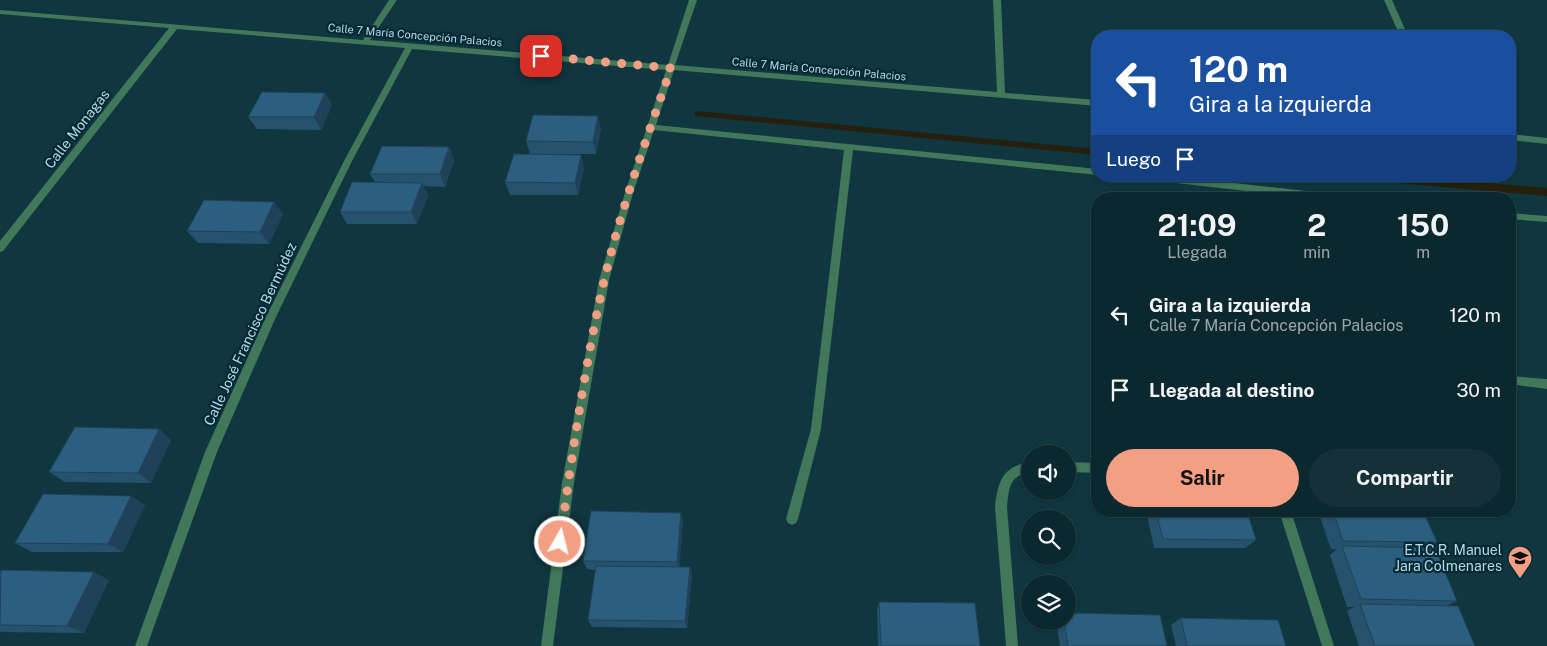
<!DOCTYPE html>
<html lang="es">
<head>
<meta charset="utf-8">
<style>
	body { margin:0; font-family:"Public Sans",sans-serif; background:#153037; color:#f1f3f6; height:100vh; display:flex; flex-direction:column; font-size:19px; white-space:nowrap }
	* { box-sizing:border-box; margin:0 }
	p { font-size:16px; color:#9aa6aa }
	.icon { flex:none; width:28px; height:28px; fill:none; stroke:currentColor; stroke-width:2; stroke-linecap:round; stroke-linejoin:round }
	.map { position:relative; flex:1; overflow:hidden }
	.details { position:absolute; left:1091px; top:192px; width:425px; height:325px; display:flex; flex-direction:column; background:#0c282f; border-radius:20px; box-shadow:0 1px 4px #0004,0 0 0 1px #2c444b }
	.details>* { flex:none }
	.top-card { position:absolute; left:1091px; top:30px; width:425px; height:152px; border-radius:20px; box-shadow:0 1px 4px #0004,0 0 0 1px #2c444b; background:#1a4fa0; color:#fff; overflow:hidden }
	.controls { position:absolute; left:1021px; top:445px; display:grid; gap:10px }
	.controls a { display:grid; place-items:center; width:55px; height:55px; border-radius:50%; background:#0c282f; box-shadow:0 1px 4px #0004,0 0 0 1px #2c444b; font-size:25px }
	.pin { position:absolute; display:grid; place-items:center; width:42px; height:42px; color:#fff; margin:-21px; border-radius:10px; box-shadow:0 2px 8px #0006 }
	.me { position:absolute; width:55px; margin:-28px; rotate:8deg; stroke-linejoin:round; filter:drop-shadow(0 0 4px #0008) }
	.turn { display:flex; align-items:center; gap:18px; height:105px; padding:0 15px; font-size:22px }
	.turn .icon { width:65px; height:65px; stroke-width:2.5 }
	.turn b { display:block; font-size:35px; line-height:42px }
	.then { display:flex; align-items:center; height:48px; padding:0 15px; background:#0003; gap:10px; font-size:19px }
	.eta { display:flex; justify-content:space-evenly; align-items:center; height:85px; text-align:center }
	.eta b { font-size:30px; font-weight:700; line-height:35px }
	.action { display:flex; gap:10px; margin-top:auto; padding:10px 15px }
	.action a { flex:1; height:58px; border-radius:30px; background:#f39f84; color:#111; font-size:20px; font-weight:700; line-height:58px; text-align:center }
	.action a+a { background:#153037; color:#f1f3f6 }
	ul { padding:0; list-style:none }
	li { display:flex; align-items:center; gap:15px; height:75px; padding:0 15px }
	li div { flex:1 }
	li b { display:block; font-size:19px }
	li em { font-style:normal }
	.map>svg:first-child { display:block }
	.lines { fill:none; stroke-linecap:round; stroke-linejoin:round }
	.stream { fill:#24200d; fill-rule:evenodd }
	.street { fill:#41785a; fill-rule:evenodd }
	.wall { fill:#26526d }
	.shaded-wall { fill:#1f4259 }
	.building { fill:#2c5f7f; stroke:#1f4259 }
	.route { stroke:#f39f84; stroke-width:9; stroke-dasharray:0 16.2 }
	.labels { text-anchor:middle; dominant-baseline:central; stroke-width:4.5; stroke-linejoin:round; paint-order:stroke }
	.far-street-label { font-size:11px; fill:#b8d8e3; stroke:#042b35 }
	.street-label { font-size:14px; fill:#b8d8e3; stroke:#042b35 }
	.poi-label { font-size:14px; fill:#b8d8e3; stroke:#042b35; text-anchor:end }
</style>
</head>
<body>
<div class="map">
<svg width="1547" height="646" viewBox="0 0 1547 646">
	<rect width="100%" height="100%" fill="#10363f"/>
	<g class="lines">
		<!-- stream -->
		<path class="stream" d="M698 111 1098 149V155L695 116V112Z
			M1358 176H1407L1547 188V196L1363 180Z"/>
		<!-- street -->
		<path class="street" d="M389 0H397L370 40 668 65 689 0H697L675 65 997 92 993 0H1001L1005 93 1098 100V106L674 70 656 125 1098 169V175L853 150 821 429 798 519 796 523 792 525 788 523 786 519 811 429 844 150 654 130 633 193 609 280 574 483 553 646H541L562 483 599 280 625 193 666 70 412 49 352 161 275 319 217 452 147 646H135L205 452 265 319 344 161 405 48 177 29 3 251 0 252V241L169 28 0 14V10L363 40Z
			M1384 0H1392L1408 36H1400Z
			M1510 134 1547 138V144L1510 140Z
			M1136 176H1172L1351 196 1355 199H1318L1140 179Z
			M1510 213 1547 216V222L1510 219Z
			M1510 376 1547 379V389L1510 384Z
			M1030 462V472C1009 476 1009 488 1007 507L1018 646H1006L995 507C998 481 1002 467 1030 462Z
			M1068 462 1098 463V473L1068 472Z
			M1279 511H1291L1334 646H1322Z"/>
	</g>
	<!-- wall -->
	<path class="wall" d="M325 93 332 105 321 130 257 129 248 117Z
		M601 129 596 154H530L526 141Z
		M449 147 454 160 445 187 423 186 428 195 417 224H347L340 212 375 182 370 174Z
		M581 155 584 168 578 195H510L505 182Z
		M283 214 269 244 198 243 187 231Z
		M159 429 171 440 151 483 65 482 49 472Z
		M131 496 145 505 123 552H32L15 543Z
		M1146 511H1247L1256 540 1245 548H1154Z
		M1318 511H1423L1437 542 1427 548 1457 601 1448 605 1475 646H1359L1347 611 1354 607H1347L1330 555 1337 549H1331Z
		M683 522 679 567H690L692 575 687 628 592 627 588 620 596 570 587 569 583 561Z
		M0 571 109 580 84 633 0 632Z
		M879 602 980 646H878L877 609Z
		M1181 618 1286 646H1176L1171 625Z
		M1056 621H1068L1167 646H1060Z"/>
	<!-- shaded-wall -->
	<path class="shaded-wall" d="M325 93 332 105 321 130 314 117Z
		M598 116 601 129 596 154 593 142Z
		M449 147 454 160 445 187 440 174Z
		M581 155 584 168 578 195 575 183Z
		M422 183 428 195 417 224 411 212Z
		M274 202 283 214 269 244 260 232Z
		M159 429 171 440 151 483 138 473Z
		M131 496 145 505 123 552 108 544Z
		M681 513 683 522 679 571 677 562Z
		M690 567 692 575 687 628 685 621Z
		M94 572 109 580 84 633 67 626Z"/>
	<!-- building -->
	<path class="building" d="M262 92 325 93 314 117H248Z
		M533 115 598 116 593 142 526 141Z
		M382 146 449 147 440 174H370Z
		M514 154 581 155 575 183 505 182Z
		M352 182 422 183 411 212H340Z
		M204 200 274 202 260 232 187 231Z
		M75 427 159 429 138 473 49 472Z
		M43 494 131 496 108 544 15 543Z
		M591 511 681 513 677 562 583 561Z
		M1156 511H1247L1256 540 1163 539Z
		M1333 511H1423L1437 542 1343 541Z
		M1342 546 1435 548 1457 601 1361 599Z
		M596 566 690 567 685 621 588 620Z
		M1 570 94 572 67 626 0 625Z
		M879 602 975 603 980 646H881Z
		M1360 604 1458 606 1475 646H1375Z
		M1068 613 1160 615 1167 646H1068L1064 621H1068Z
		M1181 618 1278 620 1286 646H1187Z"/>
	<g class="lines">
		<!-- route -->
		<path class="route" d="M541 56 671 68C647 138 621 208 604 281 585 364 572 456 560 542"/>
	</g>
	<!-- icons -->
	<defs>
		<symbol id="school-pin" viewBox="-11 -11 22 30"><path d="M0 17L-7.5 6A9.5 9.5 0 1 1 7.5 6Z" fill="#f39f84" stroke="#042b35"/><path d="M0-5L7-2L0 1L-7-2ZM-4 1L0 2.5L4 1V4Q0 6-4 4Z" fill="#111"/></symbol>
	</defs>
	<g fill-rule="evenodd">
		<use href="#school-pin" x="1506" y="544" width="28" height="38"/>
	</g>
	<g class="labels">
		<!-- far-street labels -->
		<g class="far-street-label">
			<text transform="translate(415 35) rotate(5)">Calle 7 María Concepción Palacios</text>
			<text transform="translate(819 69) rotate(5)">Calle 7 María Concepción Palacios</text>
		</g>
		<!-- street labels -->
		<g class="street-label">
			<text transform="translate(77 129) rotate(-52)">Calle Monagas</text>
			<text transform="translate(250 334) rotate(-65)">Calle José Francisco Bermúdez</text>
		</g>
		<!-- poi labels -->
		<g class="poi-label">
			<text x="1502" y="550">E.T.C.R. Manuel<tspan x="1502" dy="16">Jara Colmenares</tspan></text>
		</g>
	</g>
</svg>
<div class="controls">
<a><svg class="icon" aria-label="sound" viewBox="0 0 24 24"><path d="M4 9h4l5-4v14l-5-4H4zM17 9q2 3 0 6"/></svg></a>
<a><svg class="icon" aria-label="search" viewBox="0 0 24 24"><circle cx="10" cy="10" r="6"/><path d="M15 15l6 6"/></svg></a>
<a><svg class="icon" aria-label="layers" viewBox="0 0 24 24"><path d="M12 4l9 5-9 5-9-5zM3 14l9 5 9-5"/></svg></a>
</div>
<div class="pin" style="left:541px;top:56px;background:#d93025"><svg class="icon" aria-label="arrive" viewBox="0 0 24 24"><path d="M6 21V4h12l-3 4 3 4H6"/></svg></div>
<svg class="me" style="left:560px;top:542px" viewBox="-20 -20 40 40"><circle r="17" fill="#f39f84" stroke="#fff" stroke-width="3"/><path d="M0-11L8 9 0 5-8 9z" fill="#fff"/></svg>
<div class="top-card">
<div class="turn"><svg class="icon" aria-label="left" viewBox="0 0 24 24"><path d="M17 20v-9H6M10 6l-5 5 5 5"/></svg><div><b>120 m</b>Gira a la izquierda</div></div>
<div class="then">Luego<svg class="icon" aria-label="arrive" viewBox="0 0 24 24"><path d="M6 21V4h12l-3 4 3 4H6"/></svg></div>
</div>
<section class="details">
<div class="eta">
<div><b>21:09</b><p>Llegada</p></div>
<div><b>2</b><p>min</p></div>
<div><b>150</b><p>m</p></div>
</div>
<ul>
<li><svg class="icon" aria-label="left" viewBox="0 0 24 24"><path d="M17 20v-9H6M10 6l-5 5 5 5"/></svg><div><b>Gira a la izquierda</b><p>Calle 7 María Concepción Palacios</p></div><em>120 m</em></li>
<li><svg class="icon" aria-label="arrive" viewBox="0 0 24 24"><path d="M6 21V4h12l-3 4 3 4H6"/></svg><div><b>Llegada al destino</b></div><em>30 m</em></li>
</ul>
<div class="action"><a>Salir</a><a>Compartir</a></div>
</section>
</div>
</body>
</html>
